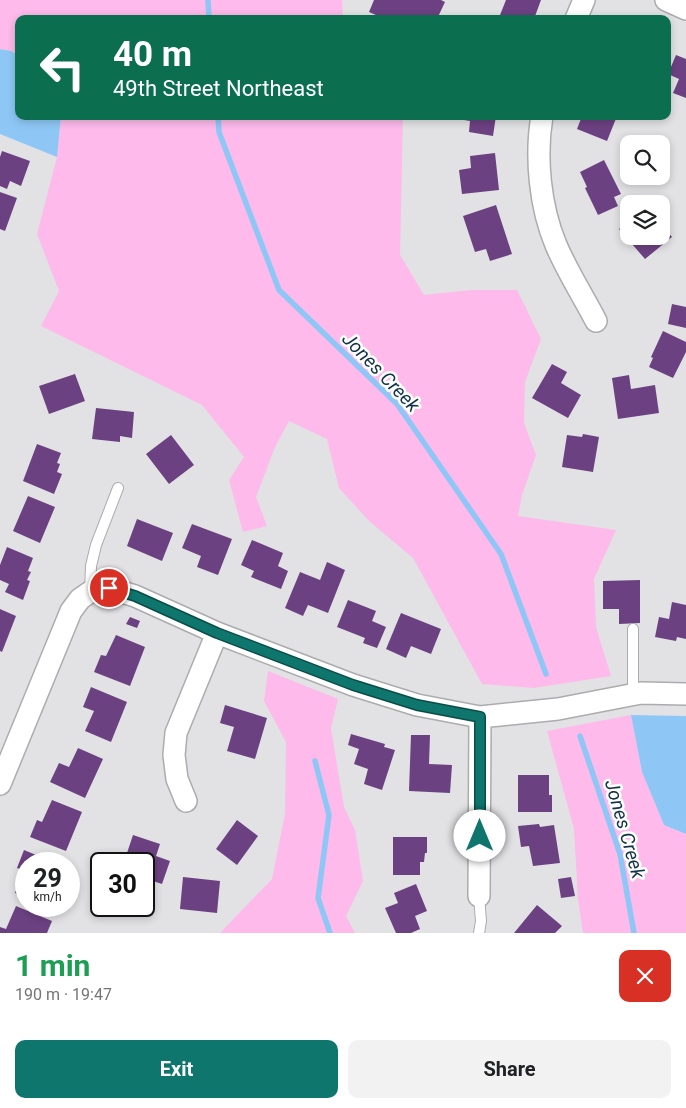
<!DOCTYPE html>
<html lang="en">
<head>
<meta charset="utf-8">
<style>
	body { margin:0; font-family:Roboto,sans-serif; background:#f2f2f2; color:#202124; height:100vh; display:flex; flex-direction:column; font-size:19px; white-space:nowrap }
	* { box-sizing:border-box; margin:0 }
	p { font-size:16px; color:#757577 }
	.icon { flex:none; width:28px; height:28px; fill:none; stroke:currentColor; stroke-width:2; stroke-linecap:round; stroke-linejoin:round }
	.map { position:relative; height:933px; overflow:hidden }
	.side { display:flex; flex-direction:column; background:#fff; flex:1 }
	.side>* { flex:none }
	.banner { position:absolute; left:15px; top:15px; width:656px; height:105px; border-radius:10px; box-shadow:0 2px 8px #0003; background:#0b6e4f; color:#fff; overflow:hidden }
	.fabs { position:absolute; left:620px; top:135px; display:grid; gap:10px }
	.fabs a { display:grid; place-items:center; width:50px; height:50px; border-radius:10px; background:#fff; box-shadow:0 2px 8px #0003; font-size:25px }
	.speed { position:absolute; left:15px; top:852px; display:flex; gap:10px; font-size:25px; font-weight:700; text-align:center }
	.speed>* { display:grid; place-content:center; width:65px; height:65px; border-radius:50%; background:#fff; box-shadow:0 2px 8px #0003; line-height:1 }
	.speed small { font-size:12px; font-weight:400 }
	.speed .limit { border:2px solid #111; border-radius:8px; background:#fff; color:#111 }
	.pin { position:absolute; display:grid; place-items:center; width:42px; height:42px; color:#fff; margin:-21px; border:2px solid #fff; border-radius:50%; box-shadow:0 1px 5px #0007 }
	.me { position:absolute; width:55px; margin:-28px; rotate:0deg; stroke-linejoin:round; filter:drop-shadow(0 0 4px #0008) }
	.turn { display:flex; align-items:center; gap:18px; height:105px; padding:0 15px; font-size:22px }
	.turn .icon { width:65px; height:65px; stroke-width:2.5 }
	.turn b { display:block; font-size:35px; line-height:42px }
	.round { display:grid; place-items:center; flex:none; width:52px; height:52px; border-radius:10px; background:#f2f2f2 }
	.summary { display:flex; align-items:center; justify-content:space-between; height:85px; padding:0 15px }
	h1 { font-size:30px; font-weight:700; line-height:38px; color:#1e9e55 }
	.primary-button { display:flex; gap:10px; margin-top:auto; padding:10px 15px }
	.primary-button a { flex:1; height:58px; border-radius:10px; background:#0f766e; color:#fff; font-size:20px; font-weight:700; line-height:58px; text-align:center }
	.primary-button a+a { background:#f2f2f2; color:#202124 }
	.map>svg:first-child { display:block }
	.green { fill:#fdbaeb }
	.water { fill:#8ec7f6 }
	.lines { fill:none; stroke-linecap:round; stroke-linejoin:round }
	.stream { stroke:#8ec7f6; stroke-width:5.5 }
	.building { fill:#6c4182 }
	.service-casing { stroke:#acacaf; stroke-width:12 }
	.minor-casing { stroke:#acacaf; stroke-width:24 }
	.service { stroke:#fff; stroke-width:10 }
	.minor { stroke:#fff; stroke-width:21 }
	.route-casing { stroke:#0a4d48; stroke-width:12 }
	.route { stroke:#0f766e; stroke-width:9 }
	.labels { text-anchor:middle; dominant-baseline:central; stroke-width:5; stroke-linejoin:round; paint-order:stroke }
	.water-label { font-size:19px; font-style:italic; fill:#123249; stroke:#fff }
</style>
</head>
<body>
<div class="map">
<svg width="686" height="933" viewBox="0 0 686 933">
	<rect width="100%" height="100%" fill="#e2e2e5"/>
	<!-- green -->
	<path class="green" d="M0 0H342L343 19H19V56L11 51 0 49Z
		M61 116H403L400 255 424 295 472 290H517L541 339 525 382 524 423 536 455 522 495 518 516 616 530 594 579 596 627 611 676 534 688 482 684 413 558 369 521 339 488 327 439 289 421 275 447 256 497 267 526 243 532 229 480 244 457 202 405 41 326 59 291 37 234 57 157Z
		M268 671 338 699 331 728 344 807 355 830 363 881 346 916 355 933H220L272 879 285 814 286 742 264 701Z
		M631 715 642 772 664 825 686 834V933H583L578 899 574 829 547 731Z"/>
	<!-- water -->
	<path class="water" d="M0 49 11 51 19 56V116H61L57 157 0 134Z
		M631 715 686 716V834L664 825 642 772Z"/>
	<g class="lines">
		<!-- stream -->
		<path class="stream" d="M208 0 209 19
			M218 116 219 132 279 290 397 404 501 554 546 674
			M580 736 620 854 634 933
			M315 761 329 815 318 898 330 933"/>
	</g>
	<!-- building -->
	<path class="building" d="M374 0H441L445 2 437 19H385L369 12Z
		M506 0H541L534 19H510L500 15Z
		M676 55 686 59V98L673 93 679 79 668 74Z
		M459 116H496L493 136 469 132 470 121 458 119Z
		M582 116H617L607 141 577 129Z
		M2 151 30 161 21 186 10 181 7 189 0 186V157Z
		M495 153 499 190 462 194 459 170 471 168 470 156Z
		M604 160 621 194 614 197 618 206 598 215 585 188 587 187 580 172Z
		M0 192 17 198 5 231 0 229Z
		M496 205 512 254 490 261 486 249 475 252 463 216Z
		M629 220V236H661V224L672 237 645 259 619 229Z
		M672 304 686 307V328L668 324Z
		M663 331 686 342V352L673 378 649 367 653 358 651 357Z
		M552 364 567 372 561 383 581 395 568 418 532 398Z
		M75 374 85 401 49 414 39 386Z
		M629 375 631 389 655 385 659 413 618 419 612 378Z
		M96 408 134 412 132 438 120 436V442L92 439Z
		M583 434 599 437 593 472 562 467 567 435 582 437Z
		M171 435 194 465 169 484 146 454Z
		M37 444 61 453 57 463 60 464 57 472 62 474 54 494 23 481Z
		M28 496 55 507 40 543 13 531Z
		M137 519 173 533 162 561 127 546Z
		M192 524 232 539 218 575 197 567 201 556 182 548Z
		M252 540 283 553 278 566 288 571 281 589 251 577 254 571 241 565Z
		M7 547 33 558 28 571 31 572 27 580 30 581 23 600 5 592 9 584 0 580V565Z
		M327 562 345 570 328 613 308 605 303 616 285 608 300 572 320 580Z
		M640 580V623L619 624V609H603V581Z
		M348 600 376 611 372 621 386 627 377 648 363 643 365 638 337 627Z
		M672 602 686 605V639L677 637 676 641 655 637 659 617 669 619Z
		M0 609 16 616 2 652 0 651Z
		M401 613 441 629 431 654 411 646 406 658 386 649Z
		M130 617 140 621 137 628 126 624Z
		M116 635 145 647 130 686 94 672 101 655 106 656Z
		M91 687 127 702 111 742 85 731 94 711 83 707Z
		M225 705 267 718 255 759 227 751 234 727 220 723Z
		M351 734 385 744 384 747 395 750 382 790 364 784 368 769 354 764 359 749 348 745Z
		M411 735H430L429 764 452 765 450 793 409 791Z
		M78 748 103 759 85 798 50 782 59 763 69 767Z
		M518 775H549V795H552V812H518Z
		M52 800 82 812 66 851 30 837 37 820 42 822Z
		M237 820 258 836 237 865 216 849Z
		M539 824 540 827 554 825 560 863 533 866 529 846 521 847 518 826Z
		M133 835 160 844 156 856 170 861 162 884 144 878V864H139L125 859Z
		M393 837H427V853H425L424 862H420V875H393Z
		M24 850 58 864H26V897L15 893 23 870 17 868Z
		M183 877 220 881 217 913 180 909Z
		M571 877 575 896 561 898 558 879Z
		M416 884 427 911 415 916 420 929 411 933H396L385 908 398 903 394 893Z
		M537 905 562 926 555 933H514Z
		M16 906 52 921 47 933H0V927L6 929Z"/>
	<g class="lines">
		<defs>
			<path id="service" d="M90 592 91 566 96 545 118 488
				M633 629V694
				M479 933 481 921 479 896"/>
			<path id="minor" d="M666 0 686 9
				M576 19 584 0
				M542 116C535 157 540 207 556 245 567 271 583 296 596 321
				M0 784 71 611 80 599 90 592 109 588 135 596 217 633 353 685 417 705 480 717 558 709 641 693 686 694
				M186 801 177 779 174 755 176 733 217 633
				M479 896 480 717"/>
		</defs>
		<!-- service casing -->
		<use href="#service" class="service-casing"/>
		<!-- minor casing -->
		<use href="#minor" class="minor-casing"/>
		<!-- service -->
		<use href="#service" class="service"/>
		<!-- minor -->
		<use href="#minor" class="minor"/>
	</g>
	<g class="lines">
		<defs>
			<path id="route" d="M109 588 135 596 217 633 353 685 417 705 480 717V836"/>
		</defs>
		<!-- route casing -->
		<use href="#route" class="route-casing"/>
		<!-- route -->
		<use href="#route" class="route"/>
	</g>
	<g class="labels">
		<!-- water labels -->
		<g class="water-label">
			<text transform="translate(381 372) rotate(46)">Jones Creek</text>
			<text transform="translate(625 829) rotate(74)">Jones Creek</text>
		</g>
	</g>
</svg>
<div class="fabs">
<a><svg class="icon" aria-label="search" viewBox="0 0 24 24"><circle cx="10" cy="10" r="6"/><path d="M15 15l6 6"/></svg></a>
<a><svg class="icon" aria-label="layers" viewBox="0 0 24 24"><path d="M12 4l9 5-9 5-9-5zM3 14l9 5 9-5"/></svg></a>
</div>
<div class="speed"><div>29<small>km/h</small></div><div class="limit">30</div></div>
<div class="pin" style="left:109px;top:588px;background:#d93025"><svg class="icon" aria-label="arrive" viewBox="0 0 24 24"><path d="M6 21V4h12l-3 4 3 4H6"/></svg></div>
<svg class="me" style="left:480px;top:836px" viewBox="-20 -20 40 40"><circle r="19" fill="#fff"/><path d="M0-13L10 11 0 6-10 11z" fill="#0f766e"/></svg>
<div class="banner">
<div class="turn"><svg class="icon" aria-label="left" viewBox="0 0 24 24"><path d="M17 20v-9H6M10 6l-5 5 5 5"/></svg><div><b>40 m</b>49th Street Northeast</div></div>
</div>
</div>
<section class="side">
<div class="summary"><div><h1>1 min</h1><p>190 m · 19:47</p></div><a class="round" style="background:#d93025;color:#fff"><svg class="icon" aria-label="close" viewBox="0 0 24 24"><path d="M6 6l12 12M18 6L6 18"/></svg></a></div>
<div class="primary-button"><a>Exit</a><a>Share</a></div>
</section>
</body>
</html>
